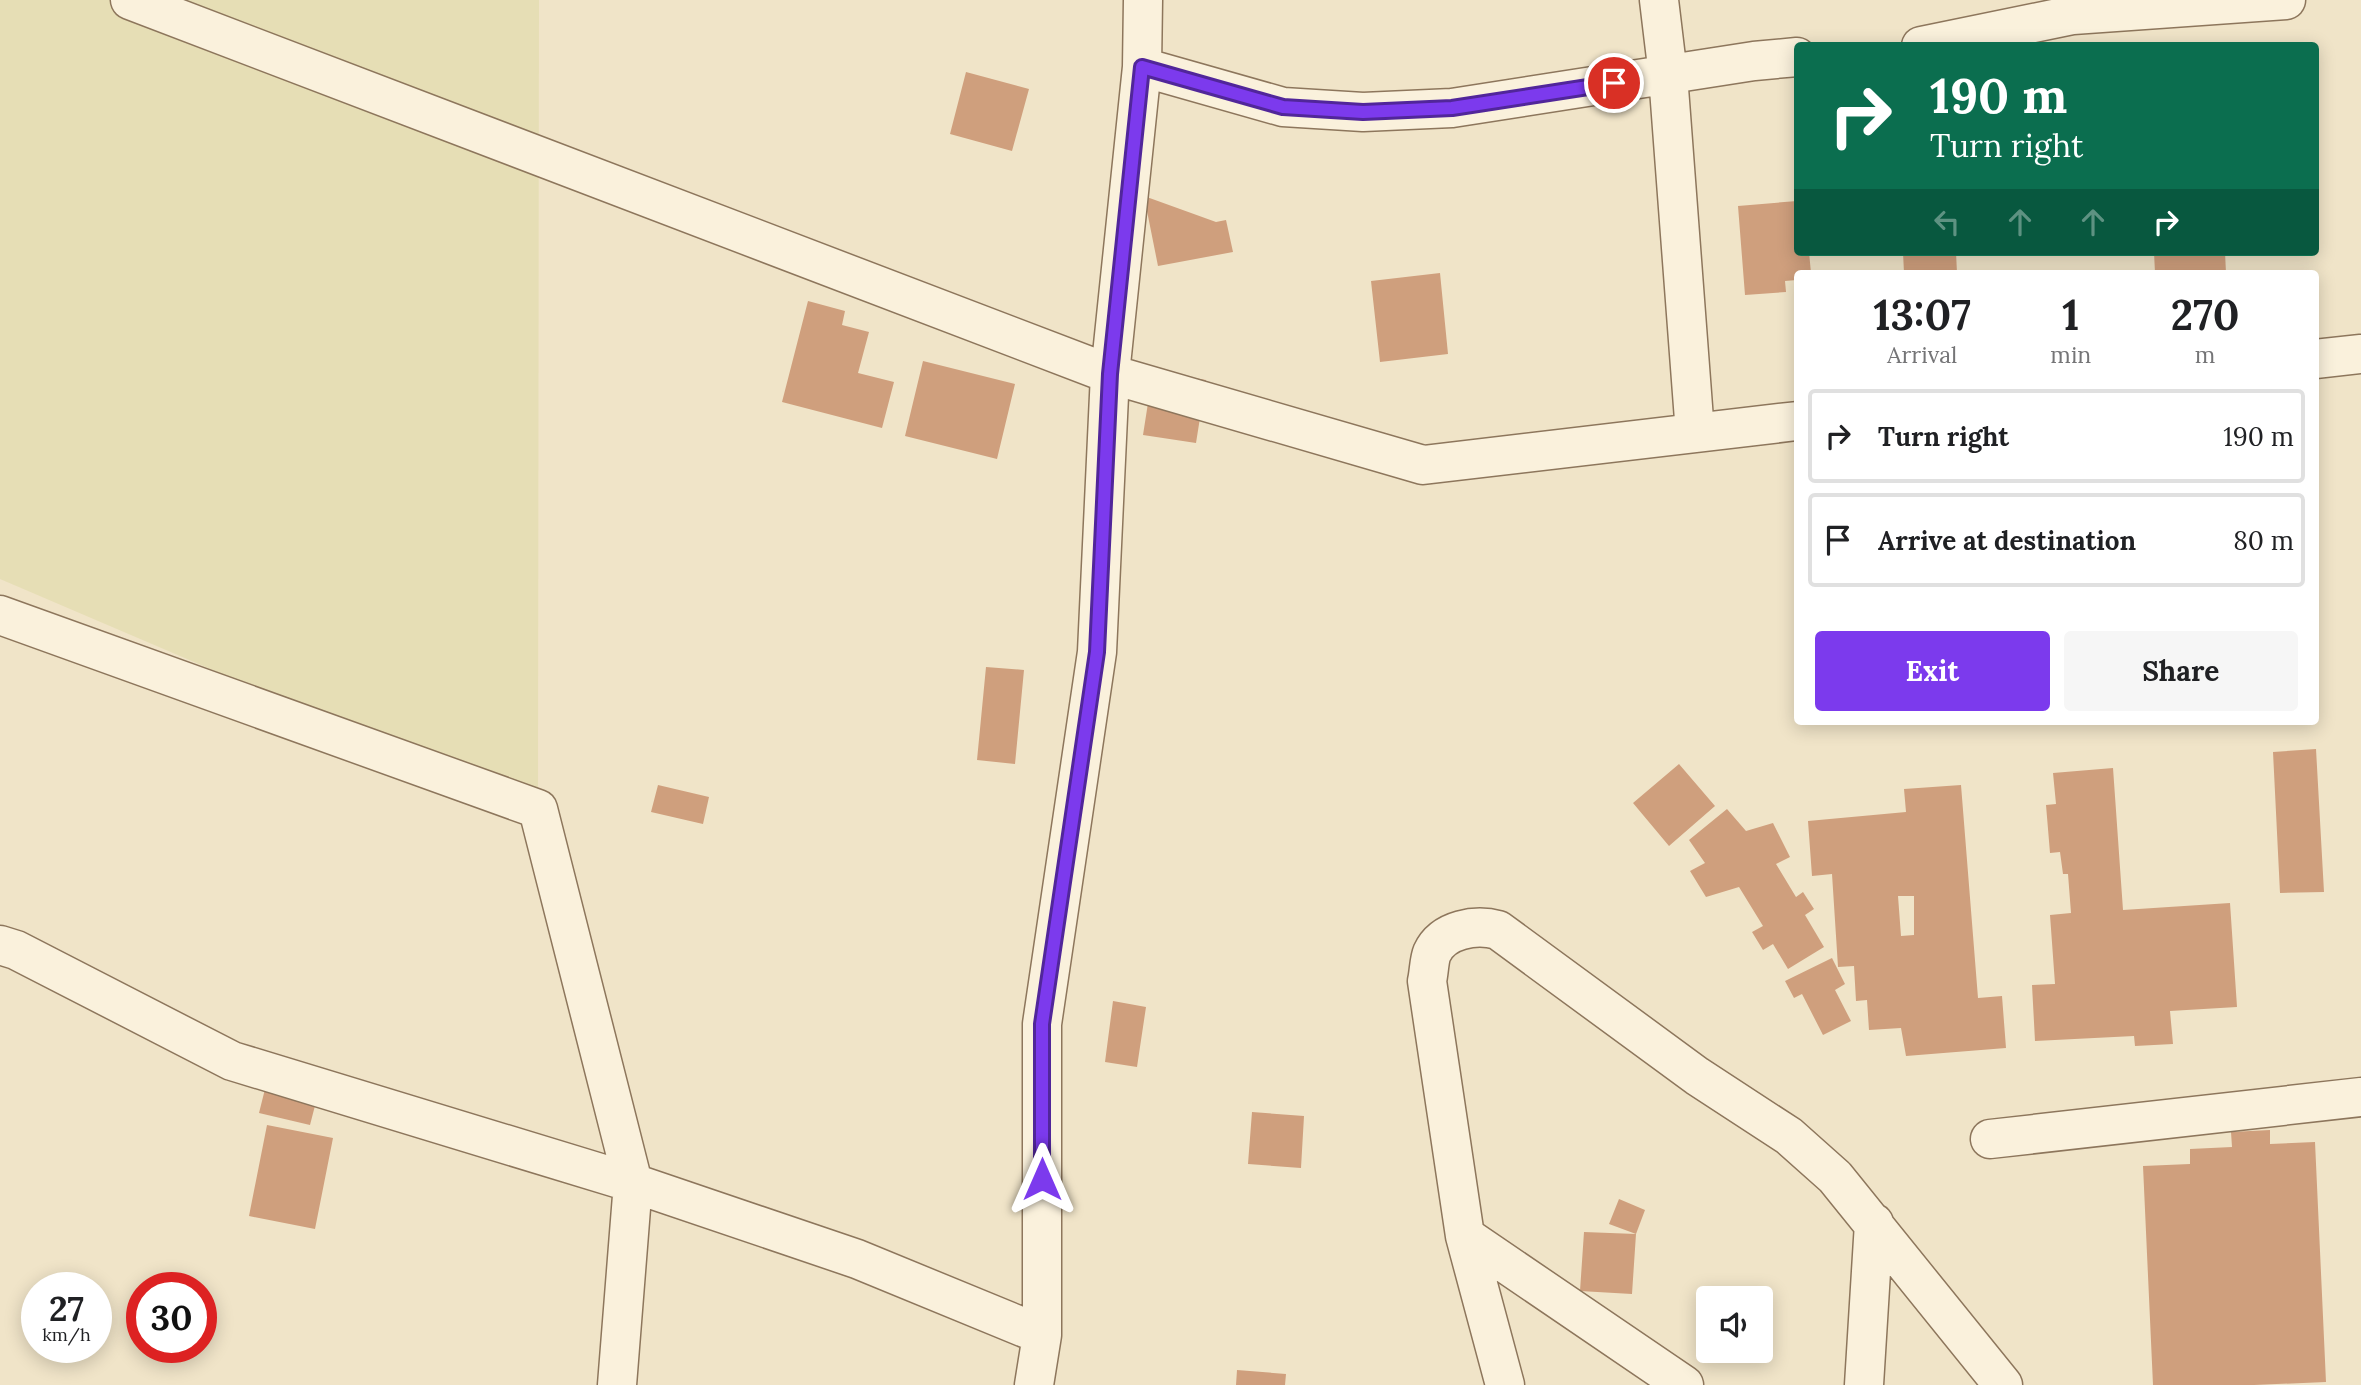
<!DOCTYPE html>
<html lang="en">
<head>
<meta charset="utf-8">
<style>
	body { margin:0; font-family:Lora,serif; background:#f6f6f6; color:#202124; height:100vh; display:flex; flex-direction:column; font-size:26px; white-space:nowrap }
	* { box-sizing:border-box; margin:0 }
	p { font-size:23px; color:#757577 }
	.icon { flex:none; width:38px; height:38px; fill:none; stroke:currentColor; stroke-width:2; stroke-linecap:round; stroke-linejoin:round }
	.map { position:relative; flex:1; overflow:hidden }
	.panel { position:absolute; left:1794px; top:270px; width:525px; height:455px; display:flex; flex-direction:column; background:#fff; border-radius:7px; box-shadow:0 4px 18px #0003 }
	.panel>* { flex:none }
	.top-card { position:absolute; left:1794px; top:42px; width:525px; height:214px; border-radius:7px; box-shadow:0 4px 18px #0003; background:#0b6e4f; color:#fff; overflow:hidden }
	.tools { position:absolute; left:1696px; top:1286px; display:grid; gap:14px }
	.tools a { display:grid; place-items:center; width:77px; height:77px; border-radius:7px; background:#fff; box-shadow:0 4px 18px #0003; font-size:35px }
	.speed { position:absolute; left:21px; top:1272px; display:flex; gap:14px; font-size:35px; font-weight:700; text-align:center }
	.speed>* { display:grid; place-content:center; width:91px; height:91px; border-radius:50%; background:#fff; box-shadow:0 4px 18px #0003; line-height:1 }
	.speed small { font-size:18px; font-weight:400 }
	.speed .limit { border:10px solid #d22; background:#fff; color:#111 }
	.pin { position:absolute; display:grid; place-items:center; width:60px; height:60px; color:#fff; margin:-30px; border:4px solid #fff; border-radius:50%; box-shadow:0 2px 7px #0007 }
	.me { position:absolute; width:77px; margin:-38px; rotate:0deg; stroke-linejoin:round; filter:drop-shadow(0 0 5px #0008) }
	.turn { display:flex; align-items:center; gap:24px; height:147px; padding:0 21px; font-size:32px }
	.turn .icon { width:91px; height:91px; stroke-width:2.5 }
	.turn b { display:block; font-size:49px; line-height:60px }
	.lanes { display:flex; align-items:center; height:66px; padding:0 21px; background:#0003; justify-content:center; gap:35px; direction:ltr }
	.lanes .off { opacity:.35 }
	.eta { display:flex; justify-content:space-evenly; align-items:center; height:119px; text-align:center }
	.eta b { font-size:42px; font-weight:700; line-height:49px }
	.action { display:flex; gap:14px; margin-top:auto; padding:14px 21px }
	.action a { flex:1; height:80px; border-radius:7px; background:#7c3aed; color:#fff; font-size:28px; font-weight:700; line-height:80px; text-align:center }
	.action a+a { background:#f6f6f6; color:#202124 }
	ul { padding:0; list-style:none }
	li { display:flex; align-items:center; gap:21px; height:94px; margin:0 14px 10px; padding:0 7px; border:4px solid #e0e0e0; border-radius:7px }
	li div { flex:1 }
	li b { display:block; font-size:26px }
	li em { font-style:normal }
	.map>svg:first-child { display:block }
	.farmland { fill:#e6deb5 }
	.building { fill:#cf9f7d; fill-rule:evenodd }
	.lines { fill:none; stroke-linecap:round; stroke-linejoin:round }
	.minor-casing { stroke:#8d765c; stroke-width:41 }
	.minor { stroke:#faf1dc; stroke-width:38 }
	.route-casing { stroke:#51269a; stroke-width:18 }
	.route { stroke:#7c3aed; stroke-width:12 }
</style>
</head>
<body>
<div class="map">
<svg width="2361" height="1385" viewBox="0 0 2361 1385">
	<rect width="100%" height="100%" fill="#f0e4c8"/>
	<!-- farmland -->
	<path class="farmland" d="M0 0H539L538 809 0 579Z"/>
	<!-- building -->
	<path class="building" d="M966 72 1029 89 1012 151 950 134Z
		M1144 196 1216 222 1226 220 1233 252 1158 266Z
		M1797 201V252H1809L1811 273H1797V280L1785 281 1786 292 1745 295 1738 206Z
		M1903 252H1956L1957 273H1904Z
		M2154 252H2225L2226 273H2155Z
		M1440 273 1448 354 1380 362 1371 281Z
		M808 301 845 311 842 325 869 332 858 373 894 382 882 428 782 402Z
		M923 361 1015 384 997 459 905 436Z
		M1153 371 1206 380 1196 443 1143 435Z
		M986 667 1024 670 1015 764 977 760Z
		M2316 749 2324 892 2280 893 2273 752Z
		M1679 764 1715 806 1669 846 1633 803Z
		M2113 768 2123 910 2230 903 2237 1007 2170 1011 2173 1044 2135 1046 2134 1036 2035 1041 2032 985 2055 984 2050 915 2071 913 2068 874H2063L2060 852 2050 853 2046 805 2056 804 2053 773Z
		M658 785 709 797 703 824 651 812Z
		M1961 785 1978 998 2002 996 2006 1048 1906 1056 1901 1028 1869 1030 1867 1000 1856 1001 1854 966 1838 967 1832 874 1812 876 1808 821 1906 812 1904 789ZM1898 896H1914V935L1901 936Z
		M1727 809 1746 831 1773 823 1790 857 1776 864 1796 897 1803 892 1814 909 1805 915 1824 947 1788 969 1773 944 1763 950 1752 932 1763 926 1739 887 1706 897 1690 871 1705 863 1689 840Z
		M1832 958 1845 984 1835 990 1851 1021 1823 1035 1802 994 1794 998 1785 981Z
		M1113 1001 1146 1007 1137 1067 1105 1062Z
		M267 1081 318 1094 310 1125 259 1113Z
		M1252 1112 1304 1116 1301 1168 1248 1164Z
		M267 1125 333 1138 315 1229 249 1216Z
		M2270 1130V1144L2315 1142 2326 1382 2254 1385H2153L2143 1166 2190 1164V1149L2232 1147 2231 1132Z
		M1619 1199 1645 1210 1636 1234 1632 1294 1580 1291 1584 1232 1636 1234 1609 1224Z
		M1237 1370 1286 1374 1285 1385H1236Z"/>
	<g class="lines">
		<defs>
			<path id="minor" d="M130 0 1110 374 1423 465 1797 421
				M1659 0 1668 75 1695 433
				M1921 46 2073 15 2286 0
				M1142 67 1283 107 1363 112 1452 108 1754 61 1797 57
				M2315 359 2361 354
				M0 615 538 809 633 1183 617 1385
				M0 945 16 950 232 1061 633 1183 857 1259 1042 1335 1034 1385
				M1990 1139 2361 1097
				M1465 1236 1684 1385
				M1042 1335V1024L1097 652 1110 374 1142 67 1143 0
				M1505 1385 1465 1236 1427 981C1429 973 1429 960 1432 953 1443 929 1476 924 1498 930L1697 1076 1789 1136 1835 1177 2003 1385
				M1864 1385 1874 1223"/>
		</defs>
		<!-- minor casing -->
		<use href="#minor" class="minor-casing"/>
		<!-- minor -->
		<use href="#minor" class="minor"/>
	</g>
	<g class="lines">
		<defs>
			<path id="route" d="M1042 1179V1024L1097 652 1110 374 1142 67 1283 107 1363 112 1452 108 1614 83"/>
		</defs>
		<!-- route casing -->
		<use href="#route" class="route-casing"/>
		<!-- route -->
		<use href="#route" class="route"/>
	</g>
</svg>
<div class="tools">
<a><svg class="icon" aria-label="sound" viewBox="0 0 24 24"><path d="M4 9h4l5-4v14l-5-4H4zM17 9q2 3 0 6"/></svg></a>
</div>
<div class="speed"><div>27<small>km/h</small></div><div class="limit">30</div></div>
<div class="pin" style="left:1614px;top:83px;background:#d93025"><svg class="icon" aria-label="arrive" viewBox="0 0 24 24"><path d="M6 21V4h12l-3 4 3 4H6"/></svg></div>
<svg class="me" style="left:1042px;top:1179px" viewBox="-20 -20 40 40"><path d="M0-17L14 15 0 8-14 15z" fill="#7c3aed" stroke="#fff" stroke-width="4"/></svg>
<div class="top-card">
<div class="turn"><svg class="icon" aria-label="right" viewBox="0 0 24 24"><path d="M7 20v-9h11M14 6l5 5-5 5"/></svg><div><b>190 m</b>Turn right</div></div>
<div class="lanes"><svg class="icon off" aria-label="left" viewBox="0 0 24 24"><path d="M17 20v-9H6M10 6l-5 5 5 5"/></svg><svg class="icon off" aria-label="ahead" viewBox="0 0 24 24"><path d="M12 20V5M6 11l6-6 6 6"/></svg><svg class="icon off" aria-label="ahead" viewBox="0 0 24 24"><path d="M12 20V5M6 11l6-6 6 6"/></svg><svg class="icon" aria-label="right" viewBox="0 0 24 24"><path d="M7 20v-9h11M14 6l5 5-5 5"/></svg></div>
</div>
<section class="panel">
<div class="eta">
<div><b>13:07</b><p>Arrival</p></div>
<div><b>1</b><p>min</p></div>
<div><b>270</b><p>m</p></div>
</div>
<ul>
<li><svg class="icon" aria-label="right" viewBox="0 0 24 24"><path d="M7 20v-9h11M14 6l5 5-5 5"/></svg><div><b>Turn right</b></div><em>190 m</em></li>
<li><svg class="icon" aria-label="arrive" viewBox="0 0 24 24"><path d="M6 21V4h12l-3 4 3 4H6"/></svg><div><b>Arrive at destination</b></div><em>80 m</em></li>
</ul>
<div class="action"><a>Exit</a><a>Share</a></div>
</section>
</div>
</body>
</html>
